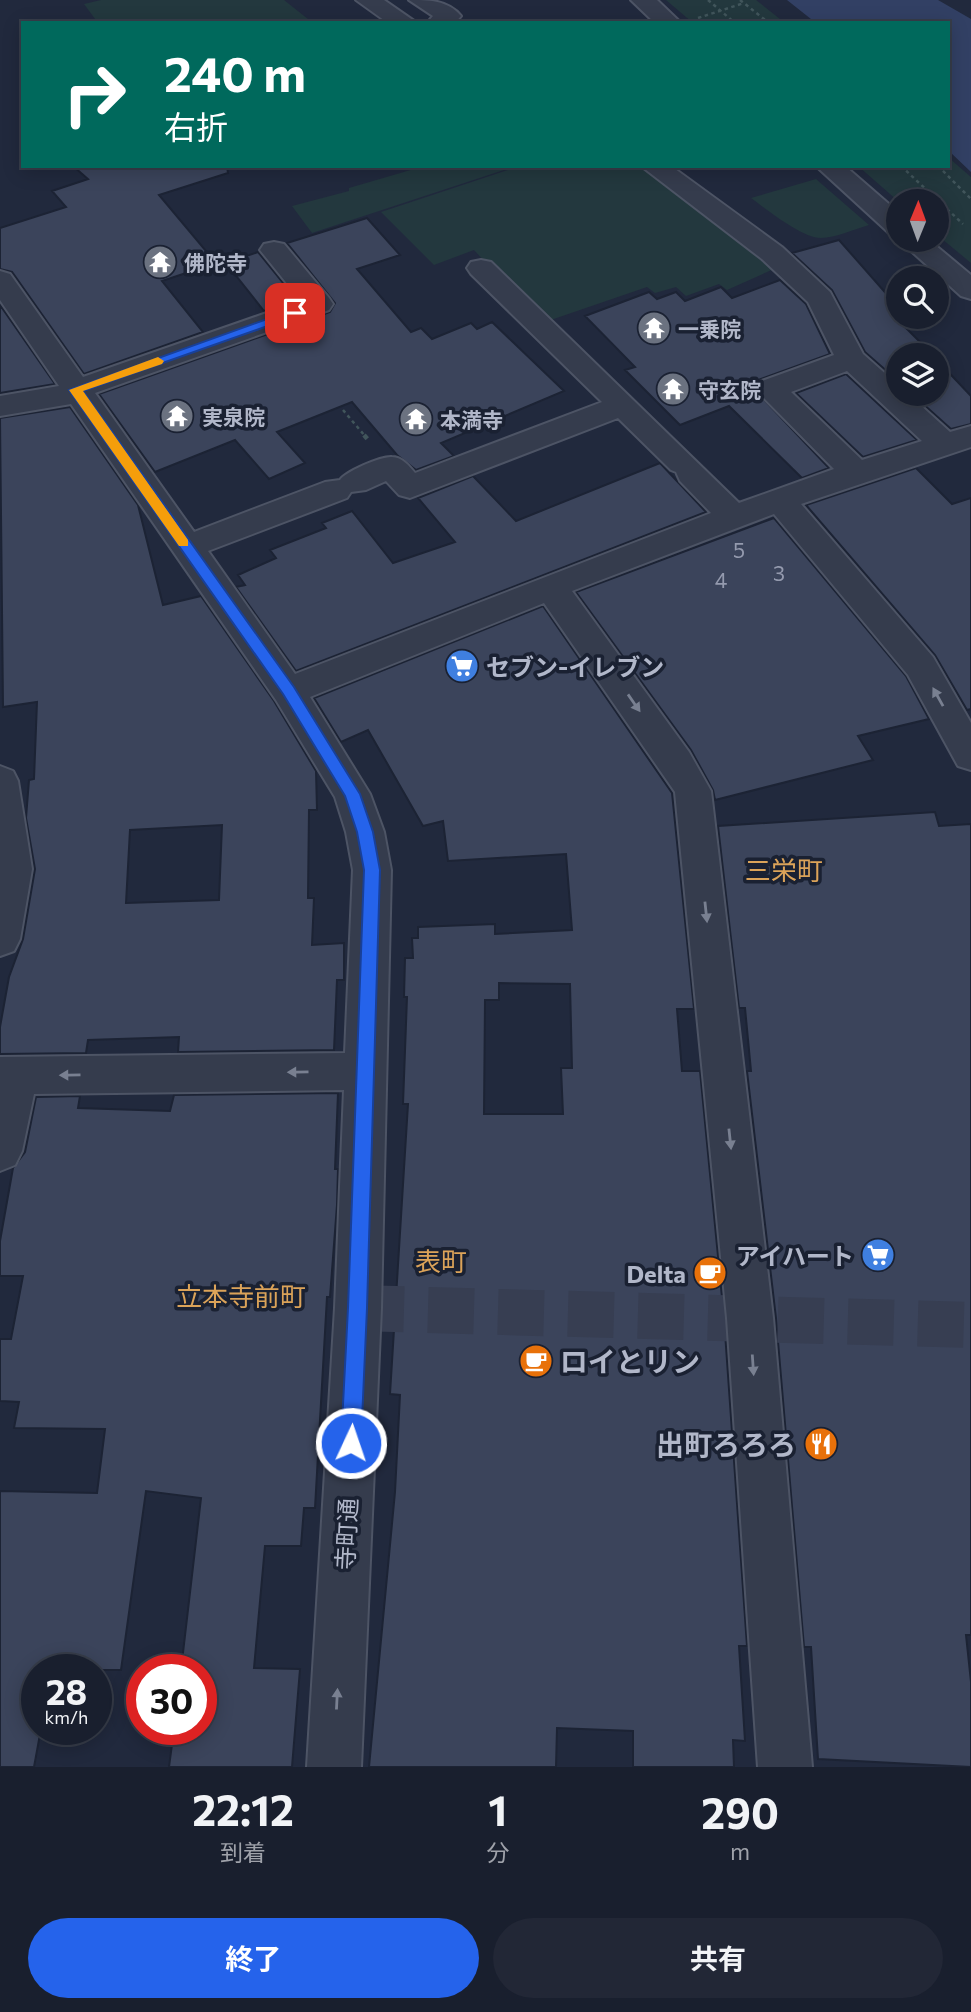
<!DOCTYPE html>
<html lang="ja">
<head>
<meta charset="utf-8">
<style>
	body { margin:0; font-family:Commissioner,"Noto Sans JP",sans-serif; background:#222736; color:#f1f3f6; height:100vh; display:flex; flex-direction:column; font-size:26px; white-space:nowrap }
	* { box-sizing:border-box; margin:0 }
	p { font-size:23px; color:#9fa2aa }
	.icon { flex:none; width:38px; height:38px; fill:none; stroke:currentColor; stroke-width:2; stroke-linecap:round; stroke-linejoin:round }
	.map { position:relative; height:1767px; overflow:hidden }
	.sheet { display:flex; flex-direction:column; background:#191f2e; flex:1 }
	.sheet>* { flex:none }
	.banner { position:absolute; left:21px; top:21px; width:929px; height:147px; border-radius:0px; box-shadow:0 4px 18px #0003,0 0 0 2px #373d4a; background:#00695c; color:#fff; overflow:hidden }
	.needle { width:46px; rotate:1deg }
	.buttons { position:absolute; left:886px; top:189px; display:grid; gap:14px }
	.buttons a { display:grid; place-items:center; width:63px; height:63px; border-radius:50%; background:#191f2e; box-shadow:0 4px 18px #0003,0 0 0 2px #373d4a; font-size:35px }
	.speed { position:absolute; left:21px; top:1654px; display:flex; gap:14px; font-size:35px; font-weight:700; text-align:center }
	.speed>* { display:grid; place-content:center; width:91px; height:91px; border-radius:50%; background:#191f2e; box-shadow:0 4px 18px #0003,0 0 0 2px #373d4a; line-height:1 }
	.speed small { font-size:18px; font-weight:400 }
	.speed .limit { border:10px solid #d22; background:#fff; color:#111 }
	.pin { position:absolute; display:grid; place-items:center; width:60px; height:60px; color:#fff; margin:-30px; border-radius:14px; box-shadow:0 4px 10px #0006 }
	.me { position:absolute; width:77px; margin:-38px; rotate:3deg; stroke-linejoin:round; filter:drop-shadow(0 0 5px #0008) }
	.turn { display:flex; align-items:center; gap:24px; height:147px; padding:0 28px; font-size:32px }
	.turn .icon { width:91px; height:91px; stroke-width:2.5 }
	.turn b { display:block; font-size:49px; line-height:60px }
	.eta { display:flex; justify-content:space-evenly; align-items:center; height:119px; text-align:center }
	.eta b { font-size:42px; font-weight:700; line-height:49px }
	.action { display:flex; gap:14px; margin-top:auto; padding:14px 28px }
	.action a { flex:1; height:80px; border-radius:42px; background:#2563eb; color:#fff; font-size:28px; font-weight:700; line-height:80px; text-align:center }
	.action a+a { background:#222736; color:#f1f3f6 }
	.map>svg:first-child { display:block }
	.green { fill:#23383e }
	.water { fill:#324064 }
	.building { fill:#3b445b; stroke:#1c2334; stroke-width:2; fill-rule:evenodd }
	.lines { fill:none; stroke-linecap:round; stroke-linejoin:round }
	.minor-tunnel { stroke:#373e52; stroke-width:46; stroke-dasharray:46 24; stroke-linecap:butt }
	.minor-casing { stroke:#4d5465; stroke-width:4 }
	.path-far1 { stroke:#41555b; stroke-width:2.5; stroke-dasharray:3.5 3.5; stroke-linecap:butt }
	.path { stroke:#41555b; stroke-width:4.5; stroke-dasharray:5 5; stroke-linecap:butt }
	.minor { fill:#353c4d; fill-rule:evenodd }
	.oneway { fill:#798091 }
	.route { fill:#2563eb; stroke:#184099; stroke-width:2 }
	.slow { fill:#f59e0b }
	.labels { text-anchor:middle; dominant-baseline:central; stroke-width:7; stroke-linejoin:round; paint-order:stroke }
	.far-poi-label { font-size:21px; font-weight:bold; fill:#b1b7c9; stroke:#1a2132; text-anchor:start }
	.number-label { font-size:21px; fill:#949aae }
	.poi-label { font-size:24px; font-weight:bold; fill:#b1b7c9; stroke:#1a2132; text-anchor:end }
	.street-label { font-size:24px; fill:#b1b7c9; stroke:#1a2132 }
	.neighbourhood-label { font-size:26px; fill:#dba359; stroke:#1a2132 }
	.near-poi-label { font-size:28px; font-weight:bold; fill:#b1b7c9; stroke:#1a2132; text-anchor:start }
</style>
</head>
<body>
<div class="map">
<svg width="971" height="1767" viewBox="0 0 971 1767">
	<rect width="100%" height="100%" fill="#21293d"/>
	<!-- green -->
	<path class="green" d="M101 0H284L313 23H98L84 4Z
		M666 0H756L785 23H693Z
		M949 158 971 177V263L936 234V201H898L858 166H948Z
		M413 166H516L312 233 292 206 349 191V188L414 169Z
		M520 166H646L776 268 727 290 719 284 686 296 676 287 655 293 647 287 542 323 474 250 434 265 381 212Z
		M816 179 869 225C855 229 835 238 821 238 802 238 766 209 751 198Z"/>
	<!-- water -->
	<path class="water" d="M787 0H938L971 19V172L949 151 948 23H816Z"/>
	<!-- building -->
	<path class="building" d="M73 166H227L228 173 159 195 216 263 162 281 203 332 84 374 12 272 0 269V228L66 207 52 191 88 179Z
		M367 218 400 255 357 269 411 332 421 328 432 339 471 323 477 329 492 322 564 391 441 443 454 456 416 470 397 455 352 402 277 432 305 463 269 479 235 440 155 472 99 394 330 312 335 303 287 243Z
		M839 240 898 307V317H906L913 325 905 327 933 355H898V381L865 352 832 290 792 253Z
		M258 252 297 300 264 311 226 263Z
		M780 280 806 304 830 354 758 380 753 388 829 468 802 478 729 406 680 425 625 370 635 367 585 316 649 292 657 299 676 292 685 301 721 287 732 298Z
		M0 305 55 384 0 393Z
		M936 359 971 396V424L951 429 912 394H936Z
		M846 374 917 440 863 457 796 393Z
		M70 407 138 505 163 605 201 596 274 701 316 771 317 810H309L308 898H314L312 945 344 943V980H337L334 1050 178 1052 179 1037 88 1040 86 1053 0 1054V1027L9 977 23 939 35 869 26 818 29 780 34 779 37 702 3 707 0 418ZM222 825 219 900 126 903 130 830Z
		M660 463 706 512 296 671 236 587 245 585 238 575 276 558 270 550 326 528 322 523 352 511 393 563 455 542 418 498 473 476 516 521Z
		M916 468 952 504 971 498V709L967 710 935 655 806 505Z
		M774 518 906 676 929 719 858 736 873 760 715 800 713 790 691 750 576 592Z
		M543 606 672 793 694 1009H677L682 1071H700L724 1318 747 1646H739L745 1741 733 1740 734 1767H633V1731L557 1728 556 1767H369L395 1492 400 1395 390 1394 408 1104H403L407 997H404L405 958H413L412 938H418V927L495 924V934L572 930 566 854 448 861 443 821 423 826 368 730 341 742 314 698ZM499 983 570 984 572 1068H561L563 1114H484L485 1000H499Z
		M935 812 939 826 971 824V1635H966L971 1682V1767L818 1759 811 1647H804L776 1318 747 1071H751L745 1008H739L718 826Z
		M338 1093 335 1169H338L337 1205 330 1297H327L315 1508H304L301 1546H265L254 1668 300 1669 292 1767H169L174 1729H201V1670H181L201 1498 146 1491 121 1670H37V1729H41L34 1767H0V1491L97 1493 105 1429 14 1428 19 1402 0 1401V1339H11L23 1276H0V1241L13 1168 25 1152 36 1097 80 1096 78 1108 170 1111 174 1095Z"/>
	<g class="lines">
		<!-- minor-tunnel -->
		<path class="minor-tunnel" d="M358 1308 971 1325"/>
		<defs>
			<path id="minor" d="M356 0H384L417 23H388Z
				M409 0C428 0 448 0 461 16L455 23H427L433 16Z
				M631 0H657L681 23H655Z
				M641 166H671L782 247 830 292 863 354 898 385V394H908L950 432 971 426V447L801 504 933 657 971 723V770L958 766 908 675 774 514 572 591 689 752 711 791 773 1318 812 1767H758L727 1318 675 792 544 603 310 697 370 794 384 832 391 870 381 1308 361 1767H307L335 1308 344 1090 34 1094 22 1151 15 1165 0 1171V1057L345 1053 353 870 346 832 335 797 276 700 71 404 0 416V396L59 386 0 300V271L10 274 83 377 301 301 260 250 264 244 274 242 284 244 329 298 333 304 329 310 95 393 194 532 325 482 340 480C345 472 381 456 392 457 402 457 409 466 415 473L602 402 471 274 467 268 471 262 481 260 491 262 739 503 834 469 755 389 759 382 834 355 808 302 762 259ZM847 371 922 441 862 460 791 392ZM618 418 671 470 676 472 680 481 711 513 295 674 208 551 347 498 351 492 366 490 386 481 399 495 410 498Z
				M816 166H845L898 212V234L888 232Z
				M899 240H929L971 275V299L961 296Z
				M0 766 13 771 18 781 32 869 20 939 14 951 0 956Z"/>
		</defs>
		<!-- minor casing -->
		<use href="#minor" class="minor-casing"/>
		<!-- path-far1 -->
		<path class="path-far1" d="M708 0 735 23
			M740 0 769 23
			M698 18 744 3
			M901 166 963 224
			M938 166 971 199
			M343 410 365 436"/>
		<!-- path -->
		<path class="path" d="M364 435 370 442"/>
		<!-- minor -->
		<use href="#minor" class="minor"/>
	</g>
	<!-- one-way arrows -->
	<defs><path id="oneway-solid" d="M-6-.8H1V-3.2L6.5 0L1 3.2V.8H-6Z" transform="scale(1.75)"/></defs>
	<g class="oneway">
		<use href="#oneway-solid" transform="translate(938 697) rotate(-119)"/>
		<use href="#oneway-solid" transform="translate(634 703) rotate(55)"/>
		<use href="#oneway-solid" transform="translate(706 912) rotate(84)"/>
		<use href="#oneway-solid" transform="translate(298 1072) rotate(179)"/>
		<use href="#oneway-solid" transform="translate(70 1075) rotate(179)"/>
		<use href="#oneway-solid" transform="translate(730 1139) rotate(84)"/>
		<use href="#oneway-solid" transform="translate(753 1365) rotate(86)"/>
		<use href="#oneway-solid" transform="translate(337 1699) rotate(-87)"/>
	</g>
	<!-- route -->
	<path class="route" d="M295 309 299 310V315L83 391 294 687 360 794 373 832 380 870 367 1308 361 1443 358 1450 351 1453 344 1450 341 1443 348 1308 364 870 357 832 345 796 283 694 69 390Z"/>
	<!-- slow -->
	<path class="slow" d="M158 357 164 361 162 364 83 391 188 540V546H179L69 390Z"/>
	<!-- icons -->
	<defs>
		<symbol id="temple-disc" viewBox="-11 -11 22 22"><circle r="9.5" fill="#6b7280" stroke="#1a2132"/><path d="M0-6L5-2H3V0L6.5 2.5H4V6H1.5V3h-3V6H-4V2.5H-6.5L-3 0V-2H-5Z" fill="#fff"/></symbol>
		<symbol id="supermarket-disc" viewBox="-11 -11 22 22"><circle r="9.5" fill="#3f7fe0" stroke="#1a2132"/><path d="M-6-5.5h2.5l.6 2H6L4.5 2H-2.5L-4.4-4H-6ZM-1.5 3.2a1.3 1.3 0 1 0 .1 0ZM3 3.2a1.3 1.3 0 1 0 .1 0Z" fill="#fff"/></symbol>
		<symbol id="cafe-disc" viewBox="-11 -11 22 22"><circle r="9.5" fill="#e8710a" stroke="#1a2132"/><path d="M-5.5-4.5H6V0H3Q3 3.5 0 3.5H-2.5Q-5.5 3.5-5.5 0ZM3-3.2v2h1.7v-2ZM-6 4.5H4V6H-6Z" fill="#fff"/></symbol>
		<symbol id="restaurant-disc" viewBox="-11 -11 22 22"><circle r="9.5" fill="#e8710a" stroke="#1a2132"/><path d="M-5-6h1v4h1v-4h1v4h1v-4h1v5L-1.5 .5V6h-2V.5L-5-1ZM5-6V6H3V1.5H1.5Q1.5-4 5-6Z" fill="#fff"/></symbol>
	</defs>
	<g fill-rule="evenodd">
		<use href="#temple-disc" x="141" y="243" width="38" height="38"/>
		<use href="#temple-disc" x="635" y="309" width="38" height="38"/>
		<use href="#temple-disc" x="654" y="370" width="38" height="38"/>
		<use href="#temple-disc" x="158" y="397" width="38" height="38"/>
		<use href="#temple-disc" x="397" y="400" width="38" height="38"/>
		<use href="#supermarket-disc" x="443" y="647" width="38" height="38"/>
		<use href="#supermarket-disc" x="859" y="1236" width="38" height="38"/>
		<use href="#cafe-disc" x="691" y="1254" width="38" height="38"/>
		<use href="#cafe-disc" x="517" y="1342" width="38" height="38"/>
		<use href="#restaurant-disc" x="802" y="1425" width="38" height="38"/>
	</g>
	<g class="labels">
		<!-- far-poi labels -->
		<g class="far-poi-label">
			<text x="184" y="262">佛陀寺</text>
			<text x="678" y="328">一乗院</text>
			<text x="698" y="389">守玄院</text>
			<text x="202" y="416">実泉院</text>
			<text x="440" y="419">本満寺</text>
		</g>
		<!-- number labels -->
		<g class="number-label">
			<text x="739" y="549">5</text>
			<text x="779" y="572">3</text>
			<text x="721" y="579">4</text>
		</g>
		<!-- poi labels -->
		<g class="poi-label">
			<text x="486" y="666" text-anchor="start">セブン-イレブン</text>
			<text x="854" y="1255">アイハート</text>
			<text x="686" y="1273">Delta</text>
		</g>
		<!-- street labels -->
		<g class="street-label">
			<text transform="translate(346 1534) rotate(-87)">寺町通</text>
		</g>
		<!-- neighbourhood labels -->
		<g class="neighbourhood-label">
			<text x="784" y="869">三栄町</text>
			<text x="441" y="1260">表町</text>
			<text x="241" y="1295">立本寺前町</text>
		</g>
		<!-- near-poi labels -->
		<g class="near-poi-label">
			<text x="560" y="1361">ロイとリン</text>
			<text x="796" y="1444" text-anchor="end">出町ろろろ</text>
		</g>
	</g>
</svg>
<div class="buttons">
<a><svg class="needle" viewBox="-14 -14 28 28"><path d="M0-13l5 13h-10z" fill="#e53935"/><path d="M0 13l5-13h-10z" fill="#9fa2aa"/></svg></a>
<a><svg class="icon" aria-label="search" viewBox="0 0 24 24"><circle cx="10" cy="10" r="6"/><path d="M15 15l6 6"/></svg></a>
<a><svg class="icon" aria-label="layers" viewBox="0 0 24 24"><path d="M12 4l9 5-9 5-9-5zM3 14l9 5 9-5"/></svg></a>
</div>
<div class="speed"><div>28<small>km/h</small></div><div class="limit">30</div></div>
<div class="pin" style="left:295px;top:313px;background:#d93025"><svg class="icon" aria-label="arrive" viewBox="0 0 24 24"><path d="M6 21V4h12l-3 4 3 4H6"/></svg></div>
<svg class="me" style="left:351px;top:1443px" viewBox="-20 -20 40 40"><circle r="17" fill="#2563eb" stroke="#fff" stroke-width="3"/><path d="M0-11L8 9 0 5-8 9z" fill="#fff"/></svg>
<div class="banner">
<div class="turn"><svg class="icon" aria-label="right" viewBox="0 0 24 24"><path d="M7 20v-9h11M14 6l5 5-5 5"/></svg><div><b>240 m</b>右折</div></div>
</div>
</div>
<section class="sheet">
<div class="eta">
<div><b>22:12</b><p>到着</p></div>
<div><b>1</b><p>分</p></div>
<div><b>290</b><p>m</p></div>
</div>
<div class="action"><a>終了</a><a>共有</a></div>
</section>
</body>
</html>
